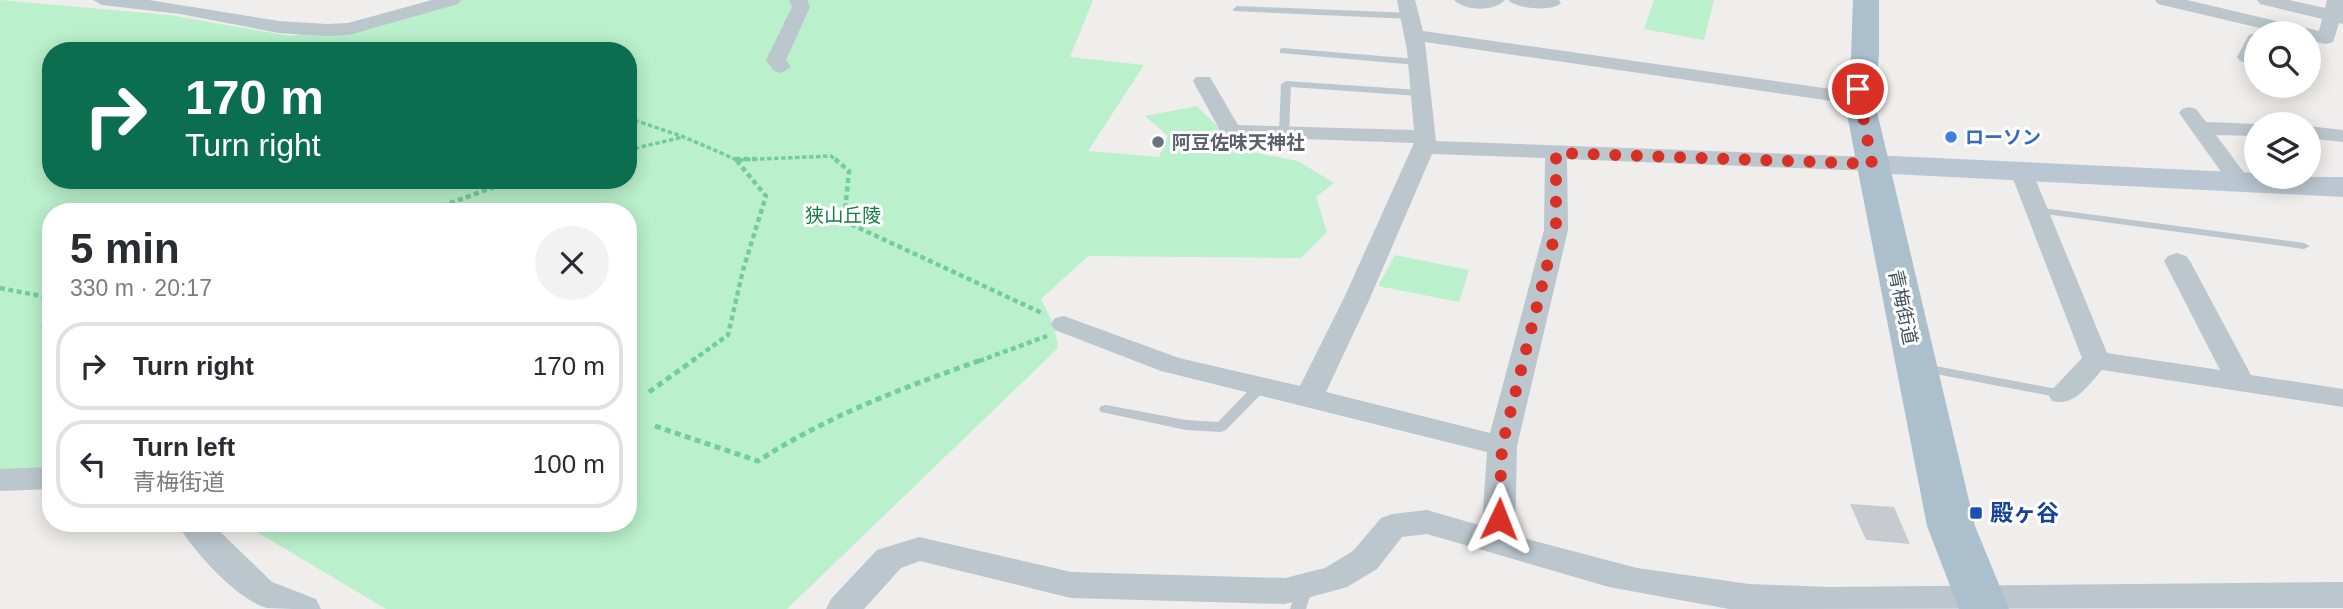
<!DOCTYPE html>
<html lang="en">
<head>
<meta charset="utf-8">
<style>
	body { margin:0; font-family:Arial,"Noto Sans JP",sans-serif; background:#f2f2f3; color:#2b2b33; height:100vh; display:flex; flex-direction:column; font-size:26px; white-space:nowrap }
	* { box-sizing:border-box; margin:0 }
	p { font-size:23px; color:#7c7c81 }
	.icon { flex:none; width:38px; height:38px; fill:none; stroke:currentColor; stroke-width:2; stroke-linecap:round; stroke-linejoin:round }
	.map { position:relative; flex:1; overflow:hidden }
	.details { position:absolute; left:42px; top:203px; width:595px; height:329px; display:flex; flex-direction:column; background:#fff; border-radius:28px; box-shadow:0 4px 18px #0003 }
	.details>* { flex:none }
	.guide { position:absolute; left:42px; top:42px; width:595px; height:147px; border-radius:28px; box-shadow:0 4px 18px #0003; background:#0b6e4f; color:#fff; overflow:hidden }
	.fabs { position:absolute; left:2244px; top:21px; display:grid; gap:14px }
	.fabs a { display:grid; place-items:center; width:77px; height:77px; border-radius:50%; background:#fff; box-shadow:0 4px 18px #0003; font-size:35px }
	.pin { position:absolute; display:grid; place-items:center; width:60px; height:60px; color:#fff; margin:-30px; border:4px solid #fff; border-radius:50%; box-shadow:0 2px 7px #0007 }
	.me { position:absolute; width:77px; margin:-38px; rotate:2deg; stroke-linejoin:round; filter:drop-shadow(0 0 5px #0008) }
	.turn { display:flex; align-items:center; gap:24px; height:147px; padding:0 28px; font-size:32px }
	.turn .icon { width:91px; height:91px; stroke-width:2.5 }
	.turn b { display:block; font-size:49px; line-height:60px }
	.round { display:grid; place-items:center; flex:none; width:74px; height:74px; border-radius:37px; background:#f2f2f3 }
	.summary { display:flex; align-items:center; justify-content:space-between; height:119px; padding:0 28px }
	h1 { font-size:42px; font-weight:700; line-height:52px }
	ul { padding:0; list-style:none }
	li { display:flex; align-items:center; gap:21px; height:88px; margin:0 14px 10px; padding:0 14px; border:4px solid #e1e1e2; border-radius:28px }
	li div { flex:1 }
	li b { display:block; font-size:26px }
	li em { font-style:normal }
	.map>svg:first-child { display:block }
	.green { fill:#baf0cb; fill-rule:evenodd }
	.building { fill:#c7cbd0 }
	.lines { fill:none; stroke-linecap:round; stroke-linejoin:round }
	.path-far2 { stroke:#71ce9a; stroke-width:3.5; stroke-dasharray:4.5 2.5; stroke-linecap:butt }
	.path-far1 { stroke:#71ce9a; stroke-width:4.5; stroke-dasharray:5 3.5; stroke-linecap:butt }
	.path { stroke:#71ce9a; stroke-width:5; stroke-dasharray:6 4.5; stroke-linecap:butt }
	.lane { fill:#bbc6cd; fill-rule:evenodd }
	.street { fill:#bbc6cd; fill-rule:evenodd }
	.secondary { fill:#bac7d2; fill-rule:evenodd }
	.primary { fill:#acbfcd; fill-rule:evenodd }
	.route { stroke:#d93025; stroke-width:12; stroke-dasharray:0 21.6 }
	.shop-dot { fill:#3f7fe0; stroke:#fff; stroke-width:2.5 }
	.worship-dot { fill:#6b7280; stroke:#fff; stroke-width:2.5 }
	.transit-dot { fill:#1a4fb4; stroke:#fff; stroke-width:2.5 }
	.labels { text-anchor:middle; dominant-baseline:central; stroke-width:6; stroke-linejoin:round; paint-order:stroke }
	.shop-label { font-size:19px; font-weight:bold; fill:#366cbe; stroke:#fff; text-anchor:start }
	.worship-label { font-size:19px; font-weight:bold; fill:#5b616d; stroke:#fff; text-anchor:start }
	.park-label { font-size:19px; fill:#147e42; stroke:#fff }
	.street-label { font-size:19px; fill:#45525b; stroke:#fff }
	.near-transit-label { font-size:23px; font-weight:bold; fill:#164399; stroke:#fff; text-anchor:start }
</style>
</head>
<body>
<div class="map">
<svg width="2343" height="609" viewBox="0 0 2343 609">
	<rect width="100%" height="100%" fill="#f0eded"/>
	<!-- green -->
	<path class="green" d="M0 0 169 15 291 36 403 12 440 0H1093L1070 57 1144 65 1088 151 1159 157 1168 136 1145 116 1197 106 1241 150 1298 161 1334 183 1316 197 1327 232 1301 258 1088 256 1041 299 1054 325 1058 348 787 609H386L242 523H628V212H51V474H0ZM51 51H628V180H51Z
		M1654 0H1714L1704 40 1644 29Z
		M1395 255 1469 270 1459 302 1378 286Z"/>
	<!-- building -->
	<path class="building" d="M1850 504 1894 507 1910 544 1866 540Z"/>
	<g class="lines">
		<!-- path-far2 -->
		<path class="path-far2" d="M628 118 684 137 737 160 831 156 837 161
			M1189 137 1213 138
			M628 150 683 137"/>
		<!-- path-far1 -->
		<path class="path-far1" d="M735 159H756
			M835 159 849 171 844 221 1044 314
			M426 212 513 180
			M0 288 51 298
			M50 298 43 330 51 339
			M692 361 728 335 743 270 766 196 737 161
			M979 361 1047 336"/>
		<!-- path -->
		<path class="path" d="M649 392 695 359
			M655 426 758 461C829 415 905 387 984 359"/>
		<!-- lane -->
		<path class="lane" d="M1237 6 1411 13 1415 16 1411 19 1234 11 1233 9Z
			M1283 48 1417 59 1422 62 1417 65 1280 53V49Z
			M1286 81 1419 90 1424 93 1419 96 1291 87 1289 132 1284 135 1279 132 1281 84Z
			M2035 207 2304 243 2310 246 2304 249 2031 212 2029 210 2031 208Z
			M1925 364 2062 390 2069 394 2062 398 1920 371 1918 368Z
			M1260 383 1265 384 1267 387 1265 390 1226 430 1221 432 1186 430 1106 413 1101 412 1099 409 1101 406 1106 405 1186 420 1218 422 1255 384Z
			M1305 580 1311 582 1313 586 1306 609H1290L1299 582Z"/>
		<!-- street -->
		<path class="street" d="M93 0H149L279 21 327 24 348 23 432 0H461L458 4 349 35 327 36 279 33 180 14 102 5Z
			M789 0H807L810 7 786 60 791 67 781 73 774 71 766 60 792 7Z
			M1397 0H1415L1423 31 1859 93 1866 95 1869 99 1866 103 1859 105 1425 42 1436 141 1872 157 1880 159 1883 164 1880 169 1872 171 1567 159 1568 230 1517 446 1515 536 1637 568 1749 584 1829 587 2343 582V608L1729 609 1609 587 1427 534 1402 537 1377 569 1347 587 1285 604 1071 598 920 561 901 568 864 609H826L831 599 877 550 919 537 1071 572 1285 578 1325 568 1353 551 1381 518 1392 514 1427 510 1482 526 1487 452 1161 371 1055 330 1051 324 1055 318 1064 316 1179 358 1300 386 1344 298 1414 143 1223 136 1193 81 1196 77H1210L1238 125 1414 130 1407 50ZM1432 154 1545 158 1544 230 1490 433 1326 392 1370 298Z
			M1454 0H1505C1494 12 1465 11 1454 0Z
			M1508 0H1559L1561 3C1552 12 1517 9 1508 0Z
			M2155 0H2187L2319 31 2322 19 2260 4 2257 0H2289L2325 8 2327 0H2343V24L2339 23 2333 42 2326 44 2308 40V33H2281L2158 4Z
			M2256 33V58L2247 63 2240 61 2237 57 2249 35Z
			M2189 107 2196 109 2206 122 2259 124H2256V136L2216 135 2251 182 2248 187H2232L2179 113 2182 109Z
			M2308 126 2343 130V142L2308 138Z
			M2021 164 2029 166 2032 171 2107 353 2220 370 2164 261 2168 256 2177 253 2186 256 2190 261 2251 375 2343 389V407L2102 370C2088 385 2075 407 2052 401L2048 394 2082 358 2010 171 2013 166Z
			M51 467V489L0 491V469Z
			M177 523H211L272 582 316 599 321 609C305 609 283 609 267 608 237 600 192 550 177 523Z"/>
		<!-- secondary -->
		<path class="secondary" d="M1872 155 2256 173V177H2343V197L1872 173 1861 171 1856 164 1861 157Z"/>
		<!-- primary -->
		<path class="primary" d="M1853 0H1879V56L1874 99 1975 526 2009 609H1959L1927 526 1844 99 1851 56Z"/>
	</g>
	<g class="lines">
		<!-- route -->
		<path class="route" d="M1499 519 1502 446 1556 230V153L1872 164 1858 89"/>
	</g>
	<!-- markers -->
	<circle class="shop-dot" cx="1951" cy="137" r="7"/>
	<circle class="worship-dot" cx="1158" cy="142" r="7"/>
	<rect class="transit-dot" x="1969" y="506" width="14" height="14" rx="3.5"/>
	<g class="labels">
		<!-- shop labels -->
		<g class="shop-label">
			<text x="1965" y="137">ローソン</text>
		</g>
		<!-- worship labels -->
		<g class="worship-label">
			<text x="1172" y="142">阿豆佐味天神社</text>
		</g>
		<!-- park labels -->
		<g class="park-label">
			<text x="843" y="215">狭山丘陵</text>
		</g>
		<!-- street labels -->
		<g class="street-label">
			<text transform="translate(1903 307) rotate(78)">青梅街道</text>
		</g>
		<!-- near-transit labels -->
		<g class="near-transit-label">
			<text x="1990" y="513">殿ヶ谷</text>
		</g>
	</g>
</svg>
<div class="fabs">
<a><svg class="icon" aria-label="search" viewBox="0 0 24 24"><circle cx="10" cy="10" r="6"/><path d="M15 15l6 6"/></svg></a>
<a><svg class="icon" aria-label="layers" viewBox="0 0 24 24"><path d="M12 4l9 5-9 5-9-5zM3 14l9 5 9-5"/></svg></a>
</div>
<div class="pin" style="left:1858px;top:89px;background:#d93025"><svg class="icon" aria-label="arrive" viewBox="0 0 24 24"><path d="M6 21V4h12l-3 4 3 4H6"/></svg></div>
<svg class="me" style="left:1499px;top:519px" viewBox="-20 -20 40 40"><path d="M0-17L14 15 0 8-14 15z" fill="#d93025" stroke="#fff" stroke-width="4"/></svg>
<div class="guide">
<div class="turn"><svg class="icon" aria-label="right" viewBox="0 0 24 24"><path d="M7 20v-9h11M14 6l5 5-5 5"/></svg><div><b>170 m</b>Turn right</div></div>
</div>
<section class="details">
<div class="summary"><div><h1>5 min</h1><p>330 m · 20:17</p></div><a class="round"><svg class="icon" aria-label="close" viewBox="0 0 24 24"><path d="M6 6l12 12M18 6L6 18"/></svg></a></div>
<ul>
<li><svg class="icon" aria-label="right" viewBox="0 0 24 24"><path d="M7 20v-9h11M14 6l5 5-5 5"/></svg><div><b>Turn right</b></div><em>170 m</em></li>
<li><svg class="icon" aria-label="left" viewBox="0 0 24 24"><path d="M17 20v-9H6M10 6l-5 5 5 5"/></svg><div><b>Turn left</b><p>青梅街道</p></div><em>100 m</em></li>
</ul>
</section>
</div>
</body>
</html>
